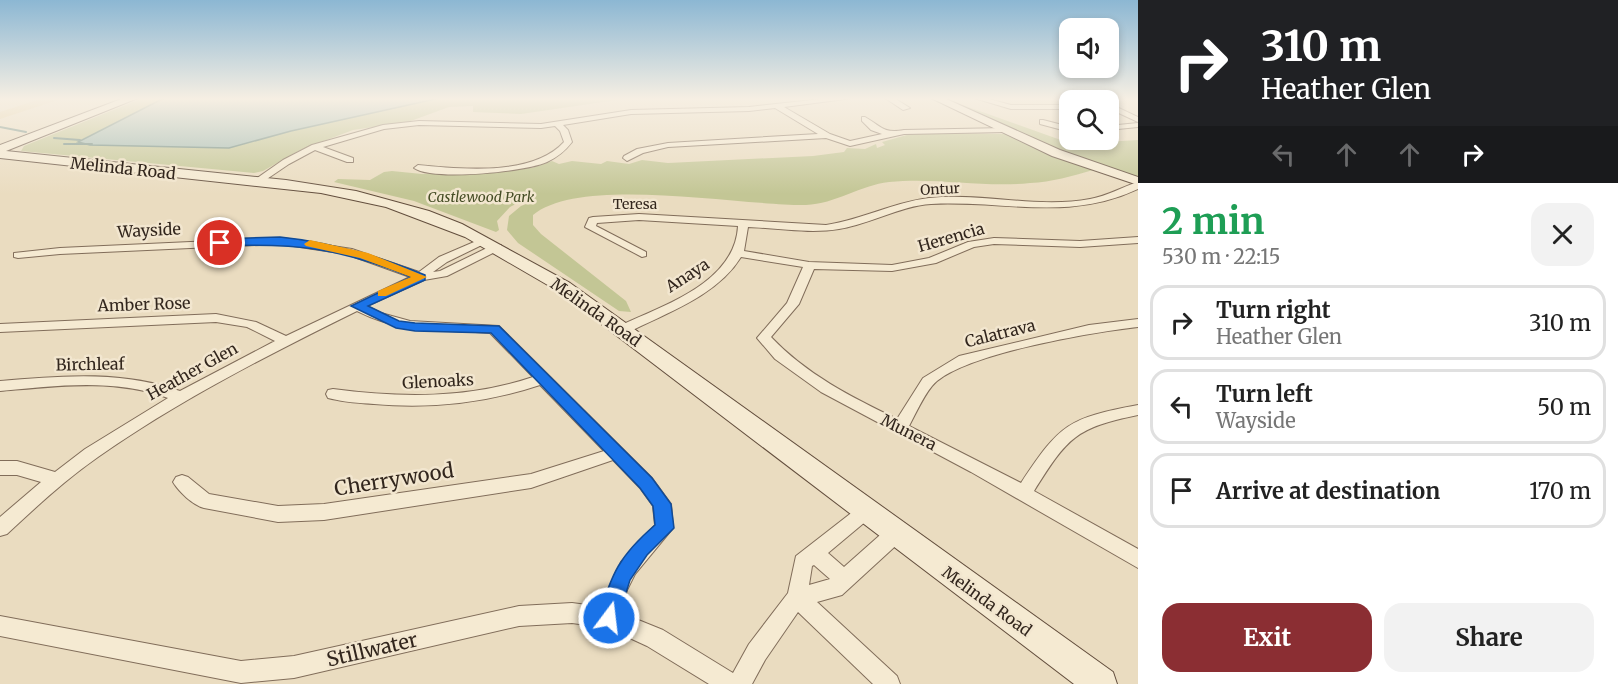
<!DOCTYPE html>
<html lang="en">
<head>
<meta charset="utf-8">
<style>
	body { margin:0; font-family:Merriweather,serif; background:#f2f2f2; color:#222; height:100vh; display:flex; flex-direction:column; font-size:22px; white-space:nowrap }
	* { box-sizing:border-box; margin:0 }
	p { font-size:20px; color:#767676 }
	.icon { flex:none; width:33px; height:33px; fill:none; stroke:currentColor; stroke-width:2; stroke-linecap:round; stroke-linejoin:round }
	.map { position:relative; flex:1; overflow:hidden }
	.side { display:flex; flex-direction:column; background:#fff; width:480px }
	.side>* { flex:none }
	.hud { background:#202124; color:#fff; overflow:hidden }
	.tools { position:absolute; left:1059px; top:18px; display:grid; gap:12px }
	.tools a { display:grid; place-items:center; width:60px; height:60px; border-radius:12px; background:#fff; box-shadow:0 3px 9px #0003; font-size:30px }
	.pin { position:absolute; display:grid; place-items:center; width:51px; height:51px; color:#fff; margin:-26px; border:3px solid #fff; border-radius:50%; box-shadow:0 2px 6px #0007 }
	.me { position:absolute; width:66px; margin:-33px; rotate:15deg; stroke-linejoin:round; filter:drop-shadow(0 0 4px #0008) }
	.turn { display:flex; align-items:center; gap:21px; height:126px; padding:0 24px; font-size:27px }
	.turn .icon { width:78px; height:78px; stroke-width:2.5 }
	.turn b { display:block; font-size:42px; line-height:51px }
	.lanes { display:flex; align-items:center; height:57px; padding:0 24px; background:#0003; justify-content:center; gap:30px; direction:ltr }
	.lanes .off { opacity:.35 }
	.round { display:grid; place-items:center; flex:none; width:63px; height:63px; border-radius:18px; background:#f2f2f2 }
	.headline { display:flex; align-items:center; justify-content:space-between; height:102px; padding:0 24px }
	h1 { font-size:36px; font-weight:700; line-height:45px; color:#1e9e55 }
	.cta { display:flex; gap:12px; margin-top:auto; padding:12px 24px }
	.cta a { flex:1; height:69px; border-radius:18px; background:#8b2e33; color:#fff; font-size:24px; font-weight:700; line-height:69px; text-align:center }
	.cta a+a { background:#f2f2f2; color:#222 }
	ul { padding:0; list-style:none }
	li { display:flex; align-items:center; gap:18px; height:75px; margin:0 12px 9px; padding:0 12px; border:3px solid #e0e0e0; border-radius:18px }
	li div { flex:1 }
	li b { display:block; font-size:22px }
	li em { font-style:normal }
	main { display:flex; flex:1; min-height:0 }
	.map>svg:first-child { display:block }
	.green { fill:#c3c695 }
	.sand { fill:#e4cf9f }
	.water { fill:#a3bcb4; stroke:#6b8980; stroke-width:1.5 }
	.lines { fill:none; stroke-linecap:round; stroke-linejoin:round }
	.stream { stroke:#6b8980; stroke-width:2 }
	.street-casing { stroke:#816d5a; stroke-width:2 }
	.secondary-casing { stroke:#634e3d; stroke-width:2 }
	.street { fill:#f5ead2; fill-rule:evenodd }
	.secondary { fill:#f5ead2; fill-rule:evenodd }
	.route { fill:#1a73e8; stroke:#114b97; stroke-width:1.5 }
	.slow { fill:#f59e0b }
	.labels { text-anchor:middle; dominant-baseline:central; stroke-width:5; stroke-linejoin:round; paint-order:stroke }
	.far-street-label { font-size:14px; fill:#32261d; stroke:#f2e6cf }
	.far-park-label { font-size:14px; font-style:italic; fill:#454d25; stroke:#f2e6cf }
	.street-label { font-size:16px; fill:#32261d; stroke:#f2e6cf }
	.near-street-label { font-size:20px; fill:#32261d; stroke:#f2e6cf }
</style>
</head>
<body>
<main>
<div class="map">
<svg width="1138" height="684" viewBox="0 0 1138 684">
	<rect width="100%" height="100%" fill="#eadcc0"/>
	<!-- green -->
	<path class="green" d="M143 98H714L617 100 521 114 473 112V106L449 107 408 122 353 130 300 150 263 171 254 173 21 151 24 146Z
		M943 98 1072 144 1138 140V178L1070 154Z
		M914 133 1008 134 1093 170C1072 176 1052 182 1030 183 983 188 937 177 889 182 861 185 835 204 806 205 741 206 581 175 533 215V225L541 234 626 301 631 312 619 311 518 243 507 230 509 216 521 206 531 202 529 197 510 207 497 221 499 230 496 232 414 201 334 182 338 179 370 180 384 172 392 171 422 174 532 168 552 161 559 164 572 161 601 164 607 161 629 164 642 160 668 163 813 156 844 152 847 148 865 149 876 144 877 148 885 145 882 142Z"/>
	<!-- sand -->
	<path class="sand" d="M43 98H64L0 119V112Z"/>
	<!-- water -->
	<path class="water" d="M164 98H440L291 131 229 148 90 145 78 142Z"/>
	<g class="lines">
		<!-- stream -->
		<path class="stream" d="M0 127 26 132
			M54 138 80 140
			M64 144H92"/>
		<defs>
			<path id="street" d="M831 98H853L784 107 830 134 850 141 882 134 871 130 862 121V117H865C881 126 883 134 904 130L1006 128 1010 130 1006 132 904 134 850 146 826 138 668 147 643 153 627 161 623 158 624 156 637 149 668 143 818 134 775 108 749 111 631 114 563 125 568 130 572 142C565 151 558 157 547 162 525 172 432 181 414 168L418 165C461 169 532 177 564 142L560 131 555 126 541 128 419 125 384 129 323 147 353 158V162H347L315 150 289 164 261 183 253 181 283 160 312 145 383 125 419 121 541 124 631 110 749 107Z
				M885 98H894L910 108 903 110Z
				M974 98H985L1011 105H1070V109H1011Z
				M1108 103 1138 117V122L1108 108Z
				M1043 120 1070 127V132L1040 124V120Z
				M1138 123V127L1108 130V126Z
				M1138 182V189C1069 222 1004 200 931 204 900 206 870 224 839 229 810 234 777 228 748 227L744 251 809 262 892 265 929 258 968 242 994 238 1080 241 1138 237V243L1080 247 994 244 974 247 936 263 892 271 814 269 799 304 771 337C806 374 851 397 897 419L923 378 959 356 1089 325 1138 319V327C1095 332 959 354 932 386 923 397 916 413 909 426L1021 483C1060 424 1068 418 1138 405V415C1075 428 1068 437 1034 491L1138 549V568L971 472 821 392 775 359 757 338 787 303 803 267 741 257C717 296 666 313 627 333H617L615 330 617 327C661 306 735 284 738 226L639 220 597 223 596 226 646 252V256L642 257 585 227 589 218 593 217 639 214 826 225C861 220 894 202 929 198 982 192 1037 209 1090 199 1108 196 1122 187 1138 182Z
				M280 238 352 249 419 272 439 257 481 239H489L490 241 447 262 433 272 440 271 493 245H501V249L447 276 424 280 367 306 381 313 410 321 499 326 652 478 671 504 673 528 635 574 627 590 621 613 663 630 733 673 749 644 788 593 796 556 859 507 865 504 871 507 874 512 871 517 828 553 844 567 888 528 895 526 902 528 904 534 902 540 842 595 817 602 897 676 900 684H873L798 612 765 660 752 684H709L647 646 608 628 572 623 519 626 294 678 241 683 0 636V616L241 661 294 656 519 606 572 603 602 607 621 562 655 525 653 506 640 488 613 460 531 488 324 520 278 522 204 508C193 505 179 492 173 482L176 477 182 475 188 477 209 494 278 506 324 504 531 474 604 451 540 385C486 403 431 409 374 404 359 403 343 402 328 398L326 394 328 390 333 389C401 398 467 399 533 377L490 333C440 329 405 335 357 311 268 355 179 400 98 457 65 480 36 507 7 534L0 536V517L41 482 17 475H0V461H17L55 472 85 449 168 398C114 378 56 386 0 391V381C62 376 120 370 180 391L275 341 247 327 216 322 0 332V324L216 314 256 322 286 336 410 277 346 254 280 244 60 254 18 258 14 257V253L60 248ZM814 565 830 579 809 585 812 566Z"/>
			<path id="secondary" d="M124 98H138L6 151 286 180 356 191 429 211 462 224 570 283 1113 672 1117 684H1074L558 291 465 237 386 207 321 193 0 158V145Z
				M931 98H944L1060 150 1138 177V185L1052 156Z"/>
		</defs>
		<!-- street casing -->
		<use href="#street" class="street-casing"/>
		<!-- secondary casing -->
		<use href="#secondary" class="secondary-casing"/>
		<!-- street -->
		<use href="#street" class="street"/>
		<!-- secondary -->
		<use href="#secondary" class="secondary"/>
	</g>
	<!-- sky -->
	<linearGradient id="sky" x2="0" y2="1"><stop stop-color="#8cb7d3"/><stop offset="0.51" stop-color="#f6efe3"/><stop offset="1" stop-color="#f6efe3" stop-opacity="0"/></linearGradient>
	<rect width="1138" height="194" fill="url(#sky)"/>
	<!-- route -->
	<path class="route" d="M280 237C331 242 378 256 425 275V280L368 306 399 321 415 323 499 326 652 478 671 504 674 528 647 555 630 580 616 625 609 628 601 625 598 618C612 573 619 556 655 525L653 506 640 488 491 333 415 331 396 328 351 306 411 277C339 248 297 243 220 246L215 243 220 239Z"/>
	<!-- slow -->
	<path class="slow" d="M310 240 368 253 427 277 386 296H378V291L411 277 360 258 306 246 304 244Z"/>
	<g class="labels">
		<!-- far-street labels -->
		<g class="far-street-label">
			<text transform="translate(940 189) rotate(-3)">Ontur</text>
			<text x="635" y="204">Teresa</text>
		</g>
		<!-- far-park labels -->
		<g class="far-park-label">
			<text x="481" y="197">Castlewood Park</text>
		</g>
		<!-- street labels -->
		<g class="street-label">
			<text transform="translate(123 168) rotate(6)">Melinda Road</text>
			<text transform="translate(149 230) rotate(-3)">Wayside</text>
			<text transform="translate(951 237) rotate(-16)">Herencia</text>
			<text transform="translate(687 275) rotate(-33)">Anaya</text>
			<text transform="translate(144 304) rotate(-2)">Amber Rose</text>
			<text transform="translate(596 312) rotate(35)">Melinda Road</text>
			<text transform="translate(1000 333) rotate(-14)">Calatrava</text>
			<text transform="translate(90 364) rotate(-1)">Birchleaf</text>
			<text transform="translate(192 371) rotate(-29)">Heather Glen</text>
			<text transform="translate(438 381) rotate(-3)">Glenoaks</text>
			<text transform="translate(909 432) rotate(27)">Munera</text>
			<text transform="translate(987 601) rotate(36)">Melinda Road</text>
		</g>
		<!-- near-street labels -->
		<g class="near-street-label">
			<text transform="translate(394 479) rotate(-9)">Cherrywood</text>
			<text transform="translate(372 649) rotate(-13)">Stillwater</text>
		</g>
	</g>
</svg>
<div class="tools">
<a><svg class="icon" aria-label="sound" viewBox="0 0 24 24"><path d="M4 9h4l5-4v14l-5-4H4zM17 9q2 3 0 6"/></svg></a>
<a><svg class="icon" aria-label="search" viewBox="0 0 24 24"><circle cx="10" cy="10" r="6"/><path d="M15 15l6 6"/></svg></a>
</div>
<div class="pin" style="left:220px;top:243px;background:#d93025"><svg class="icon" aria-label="arrive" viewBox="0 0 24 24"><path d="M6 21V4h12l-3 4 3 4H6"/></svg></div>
<svg class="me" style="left:609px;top:618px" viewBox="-20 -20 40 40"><circle r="17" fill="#1a73e8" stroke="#fff" stroke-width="3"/><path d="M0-11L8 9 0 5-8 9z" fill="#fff"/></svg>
</div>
<section class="side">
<div class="hud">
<div class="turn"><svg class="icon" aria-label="right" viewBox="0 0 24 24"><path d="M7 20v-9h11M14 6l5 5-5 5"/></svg><div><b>310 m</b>Heather Glen</div></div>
<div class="lanes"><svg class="icon off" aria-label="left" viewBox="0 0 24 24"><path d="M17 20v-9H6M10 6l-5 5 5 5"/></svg><svg class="icon off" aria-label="ahead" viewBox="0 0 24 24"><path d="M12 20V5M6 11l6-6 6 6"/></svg><svg class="icon off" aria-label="ahead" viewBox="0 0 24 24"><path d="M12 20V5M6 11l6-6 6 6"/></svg><svg class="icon" aria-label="right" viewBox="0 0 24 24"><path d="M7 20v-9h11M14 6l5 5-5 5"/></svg></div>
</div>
<div class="headline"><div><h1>2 min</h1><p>530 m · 22:15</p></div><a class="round"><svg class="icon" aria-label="close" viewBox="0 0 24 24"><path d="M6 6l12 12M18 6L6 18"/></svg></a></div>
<ul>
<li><svg class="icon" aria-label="right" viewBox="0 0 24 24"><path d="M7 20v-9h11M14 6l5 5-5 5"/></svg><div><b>Turn right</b><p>Heather Glen</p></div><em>310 m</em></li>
<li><svg class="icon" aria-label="left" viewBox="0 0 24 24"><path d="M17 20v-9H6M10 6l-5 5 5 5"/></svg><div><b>Turn left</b><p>Wayside</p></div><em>50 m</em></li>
<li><svg class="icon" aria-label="arrive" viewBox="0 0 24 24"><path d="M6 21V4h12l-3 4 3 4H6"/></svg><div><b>Arrive at destination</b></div><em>170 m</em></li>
</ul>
<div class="cta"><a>Exit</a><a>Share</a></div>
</section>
</main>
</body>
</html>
